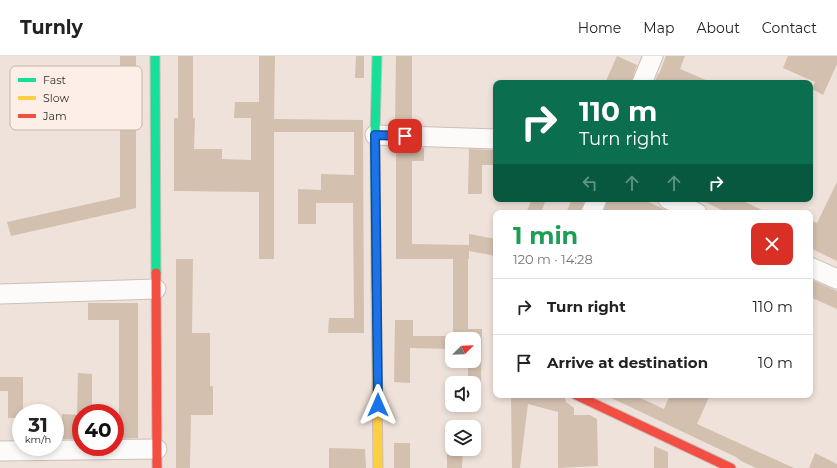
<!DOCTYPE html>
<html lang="en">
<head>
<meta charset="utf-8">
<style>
	body { margin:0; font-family:Montserrat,sans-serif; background:#f6f6f6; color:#222; height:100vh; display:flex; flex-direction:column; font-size:15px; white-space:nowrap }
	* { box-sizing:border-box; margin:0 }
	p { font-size:13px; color:#767676 }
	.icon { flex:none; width:22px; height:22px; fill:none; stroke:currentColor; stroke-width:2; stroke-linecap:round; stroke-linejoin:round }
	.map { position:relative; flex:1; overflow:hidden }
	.drawer { position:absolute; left:493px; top:154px; width:320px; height:188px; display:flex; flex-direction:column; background:#fff; border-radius:8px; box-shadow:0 2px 6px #0003 }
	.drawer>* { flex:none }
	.banner { position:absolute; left:493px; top:24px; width:320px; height:122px; border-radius:8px; box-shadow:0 2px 6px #0003; background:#0b6e4f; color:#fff; overflow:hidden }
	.needle { width:26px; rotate:67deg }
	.controls { position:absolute; left:445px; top:276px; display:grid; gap:8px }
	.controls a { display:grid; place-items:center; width:36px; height:36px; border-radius:8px; background:#fff; box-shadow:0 2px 6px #0003; font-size:20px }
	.speed { position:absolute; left:12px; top:348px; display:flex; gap:8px; font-size:20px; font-weight:700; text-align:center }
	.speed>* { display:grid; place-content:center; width:52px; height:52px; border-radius:50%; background:#fff; box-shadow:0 2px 6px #0003; line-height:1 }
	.speed small { font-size:10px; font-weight:400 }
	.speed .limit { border:6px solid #d22; background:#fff; color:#111 }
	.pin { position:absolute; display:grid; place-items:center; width:34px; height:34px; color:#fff; margin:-17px; border-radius:8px; box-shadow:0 2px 6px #0006 }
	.me { position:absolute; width:44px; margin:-22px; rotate:0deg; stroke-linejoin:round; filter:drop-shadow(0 0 3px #0008) }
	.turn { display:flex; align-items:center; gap:14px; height:84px; padding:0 20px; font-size:18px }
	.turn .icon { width:52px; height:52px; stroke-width:2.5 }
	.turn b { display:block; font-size:28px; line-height:34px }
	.lanes { display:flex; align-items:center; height:38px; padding:0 20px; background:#0003; justify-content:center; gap:20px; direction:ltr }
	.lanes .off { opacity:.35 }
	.round { display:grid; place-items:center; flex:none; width:42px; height:42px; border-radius:8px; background:#f6f6f6 }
	.head { display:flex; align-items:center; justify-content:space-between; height:68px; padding:0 20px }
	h1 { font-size:24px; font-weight:700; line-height:30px; color:#1e9e55 }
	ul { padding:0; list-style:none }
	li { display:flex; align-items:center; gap:12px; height:56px; padding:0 20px; border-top:1px solid #e0e0e0 }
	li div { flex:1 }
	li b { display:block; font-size:15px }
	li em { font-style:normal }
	header { display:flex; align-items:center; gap:24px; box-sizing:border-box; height:56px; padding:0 20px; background:#fff; border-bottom:1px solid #e0e0e0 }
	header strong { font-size:19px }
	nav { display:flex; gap:22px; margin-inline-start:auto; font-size:14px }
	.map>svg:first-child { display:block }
	.building { fill:#d4c0af }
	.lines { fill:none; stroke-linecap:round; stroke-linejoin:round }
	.street-casing { stroke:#cac0ba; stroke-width:21 }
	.fast-casing { stroke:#cac0ba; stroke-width:11 }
	.slow-casing { stroke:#cac0ba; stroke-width:11 }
	.jam-casing { stroke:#cac0ba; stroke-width:11 }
	.street { stroke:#fdfbf9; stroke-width:19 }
	.fast { stroke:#16e098; stroke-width:9 }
	.slow { stroke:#ffcf43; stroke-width:9 }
	.jam { stroke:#f24e42; stroke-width:9 }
	.route-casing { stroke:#114b97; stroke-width:10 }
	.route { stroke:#1a73e8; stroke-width:7 }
	.key { fill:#fdefe7; stroke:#c2b6af; stroke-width:1 }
	.key-label { font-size:11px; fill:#39302b }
</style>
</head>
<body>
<header>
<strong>Turnly</strong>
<nav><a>Home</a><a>Map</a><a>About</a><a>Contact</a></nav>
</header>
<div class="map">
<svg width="837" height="412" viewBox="0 0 837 412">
	<rect width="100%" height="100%" fill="#efe2da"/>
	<!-- building -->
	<path class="building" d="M120 0H136V152L11 180 7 166 120 141Z
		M178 0H193V62H195L194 93H222V103L251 104V62H234L235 46H259V0H275L274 63 363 64 364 277H328L329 262H354L353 147H316V168H298V133L321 134V118L354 119V76H274V203H259V136L174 135V62H178Z
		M356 0H364V22H355Z
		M396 0H412V69H395Z
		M617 0 637 9 631 27H605Z
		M666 0H685L680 13 713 27H654L658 18H659Z
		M788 0H837V8L823 39 812 33 815 26 783 12Z
		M396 91 424 92V105H412V188L469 189V178L496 183V200L469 195V203H468V273H482L481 327H468V305H474V283H452V293L410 292V327L394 326 395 264H413V280H453V203H396Z
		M469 93 496 94V109H482V138H468Z
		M837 126V205L810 192V164L817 167Z
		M532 143H546L541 157H526Z
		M572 143H585L580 157H566Z
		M608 143H642L672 157H603Z
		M699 143H739L768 157H728Z
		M176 203H193L192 277H210V330H213V359H191L190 412H176Z
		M810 223 837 235V253L810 241Z
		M88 247H138V382L115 383V368H119V264H88Z
		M78 317 92 318V357H77Z
		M0 321H23V357H21V362H8V335H0Z
		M511 339H564L566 346 574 352V359H590L597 363 598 410 558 412V356L528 348 520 412H512Z
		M605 339H634L664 353 670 339H710L697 368 794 412H756L741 405 736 401Z
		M62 358 81 359V383H55V365H62Z
		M394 387H410V412H394Z
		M654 390 668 396V412H654Z
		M329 392 365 393 366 412H329Z
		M447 393H463L462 412H447Z
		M815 397 837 408V412H809Z"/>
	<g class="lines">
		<defs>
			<path id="street" d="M642 27 653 0
				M375 79 496 83
				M668 143 697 157
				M591 157 597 143
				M810 211 837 223
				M0 238 156 233
				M0 395 157 393"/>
			<path id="fast" d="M155 0 156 217
				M376 234 375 79 377 0"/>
			<path id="slow" d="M376 234 378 412"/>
			<path id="jam" d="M156 217 157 412
				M576 339 731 412"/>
		</defs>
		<!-- street casing -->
		<use href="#street" class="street-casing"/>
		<!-- fast casing -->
		<use href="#fast" class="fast-casing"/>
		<!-- slow casing -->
		<use href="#slow" class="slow-casing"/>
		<!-- jam casing -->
		<use href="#jam" class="jam-casing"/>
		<!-- street -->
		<use href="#street" class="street"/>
		<!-- fast -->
		<use href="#fast" class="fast"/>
		<!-- slow -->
		<use href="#slow" class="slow"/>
		<!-- jam -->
		<use href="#jam" class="jam"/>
	</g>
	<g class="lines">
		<defs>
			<path id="route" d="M378 349 375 79 405 80"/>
		</defs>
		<!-- route casing -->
		<use href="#route" class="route-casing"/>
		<!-- route -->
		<use href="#route" class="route"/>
	</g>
	<!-- legend -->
	<rect x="10" y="10" width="132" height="64" rx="6" class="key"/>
	<rect x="18" y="22" width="18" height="4" fill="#16e098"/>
	<rect x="18" y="40" width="18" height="4" fill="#ffcf43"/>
	<rect x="18" y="58" width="18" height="4" fill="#f24e42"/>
	<g class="key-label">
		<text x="43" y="28">Fast</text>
		<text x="43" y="46">Slow</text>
		<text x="43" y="64">Jam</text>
	</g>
</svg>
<div class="controls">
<a><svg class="needle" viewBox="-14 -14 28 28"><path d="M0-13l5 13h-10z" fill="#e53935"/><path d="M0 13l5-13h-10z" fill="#767676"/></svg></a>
<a><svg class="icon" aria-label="sound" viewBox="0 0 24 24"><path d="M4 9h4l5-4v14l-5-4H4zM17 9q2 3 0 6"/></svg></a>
<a><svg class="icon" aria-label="layers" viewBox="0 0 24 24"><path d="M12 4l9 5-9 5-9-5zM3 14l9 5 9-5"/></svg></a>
</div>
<div class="speed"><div>31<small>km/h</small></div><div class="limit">40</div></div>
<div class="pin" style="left:405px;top:80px;background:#d93025"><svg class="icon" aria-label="arrive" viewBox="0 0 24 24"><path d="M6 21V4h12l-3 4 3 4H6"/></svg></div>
<svg class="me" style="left:378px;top:349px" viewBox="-20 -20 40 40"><path d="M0-17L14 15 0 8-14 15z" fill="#1a73e8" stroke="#fff" stroke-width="4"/></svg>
<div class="banner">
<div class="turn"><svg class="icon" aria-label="right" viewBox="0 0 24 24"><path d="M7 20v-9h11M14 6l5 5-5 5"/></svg><div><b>110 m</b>Turn right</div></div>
<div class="lanes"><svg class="icon off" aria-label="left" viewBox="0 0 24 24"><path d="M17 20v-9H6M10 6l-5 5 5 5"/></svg><svg class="icon off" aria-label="ahead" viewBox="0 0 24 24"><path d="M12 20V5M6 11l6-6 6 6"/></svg><svg class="icon off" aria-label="ahead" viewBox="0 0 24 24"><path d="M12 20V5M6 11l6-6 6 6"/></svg><svg class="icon" aria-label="right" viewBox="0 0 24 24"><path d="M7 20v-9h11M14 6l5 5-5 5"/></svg></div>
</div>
<section class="drawer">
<div class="head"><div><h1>1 min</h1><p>120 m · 14:28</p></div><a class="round" style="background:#d93025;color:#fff"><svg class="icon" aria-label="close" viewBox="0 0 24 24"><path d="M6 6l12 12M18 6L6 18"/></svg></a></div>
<ul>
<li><svg class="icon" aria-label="right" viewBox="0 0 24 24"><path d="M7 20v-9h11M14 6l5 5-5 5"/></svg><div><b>Turn right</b></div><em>110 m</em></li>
<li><svg class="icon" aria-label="arrive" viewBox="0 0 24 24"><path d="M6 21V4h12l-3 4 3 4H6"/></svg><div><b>Arrive at destination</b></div><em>10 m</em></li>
</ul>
</section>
</div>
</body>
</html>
